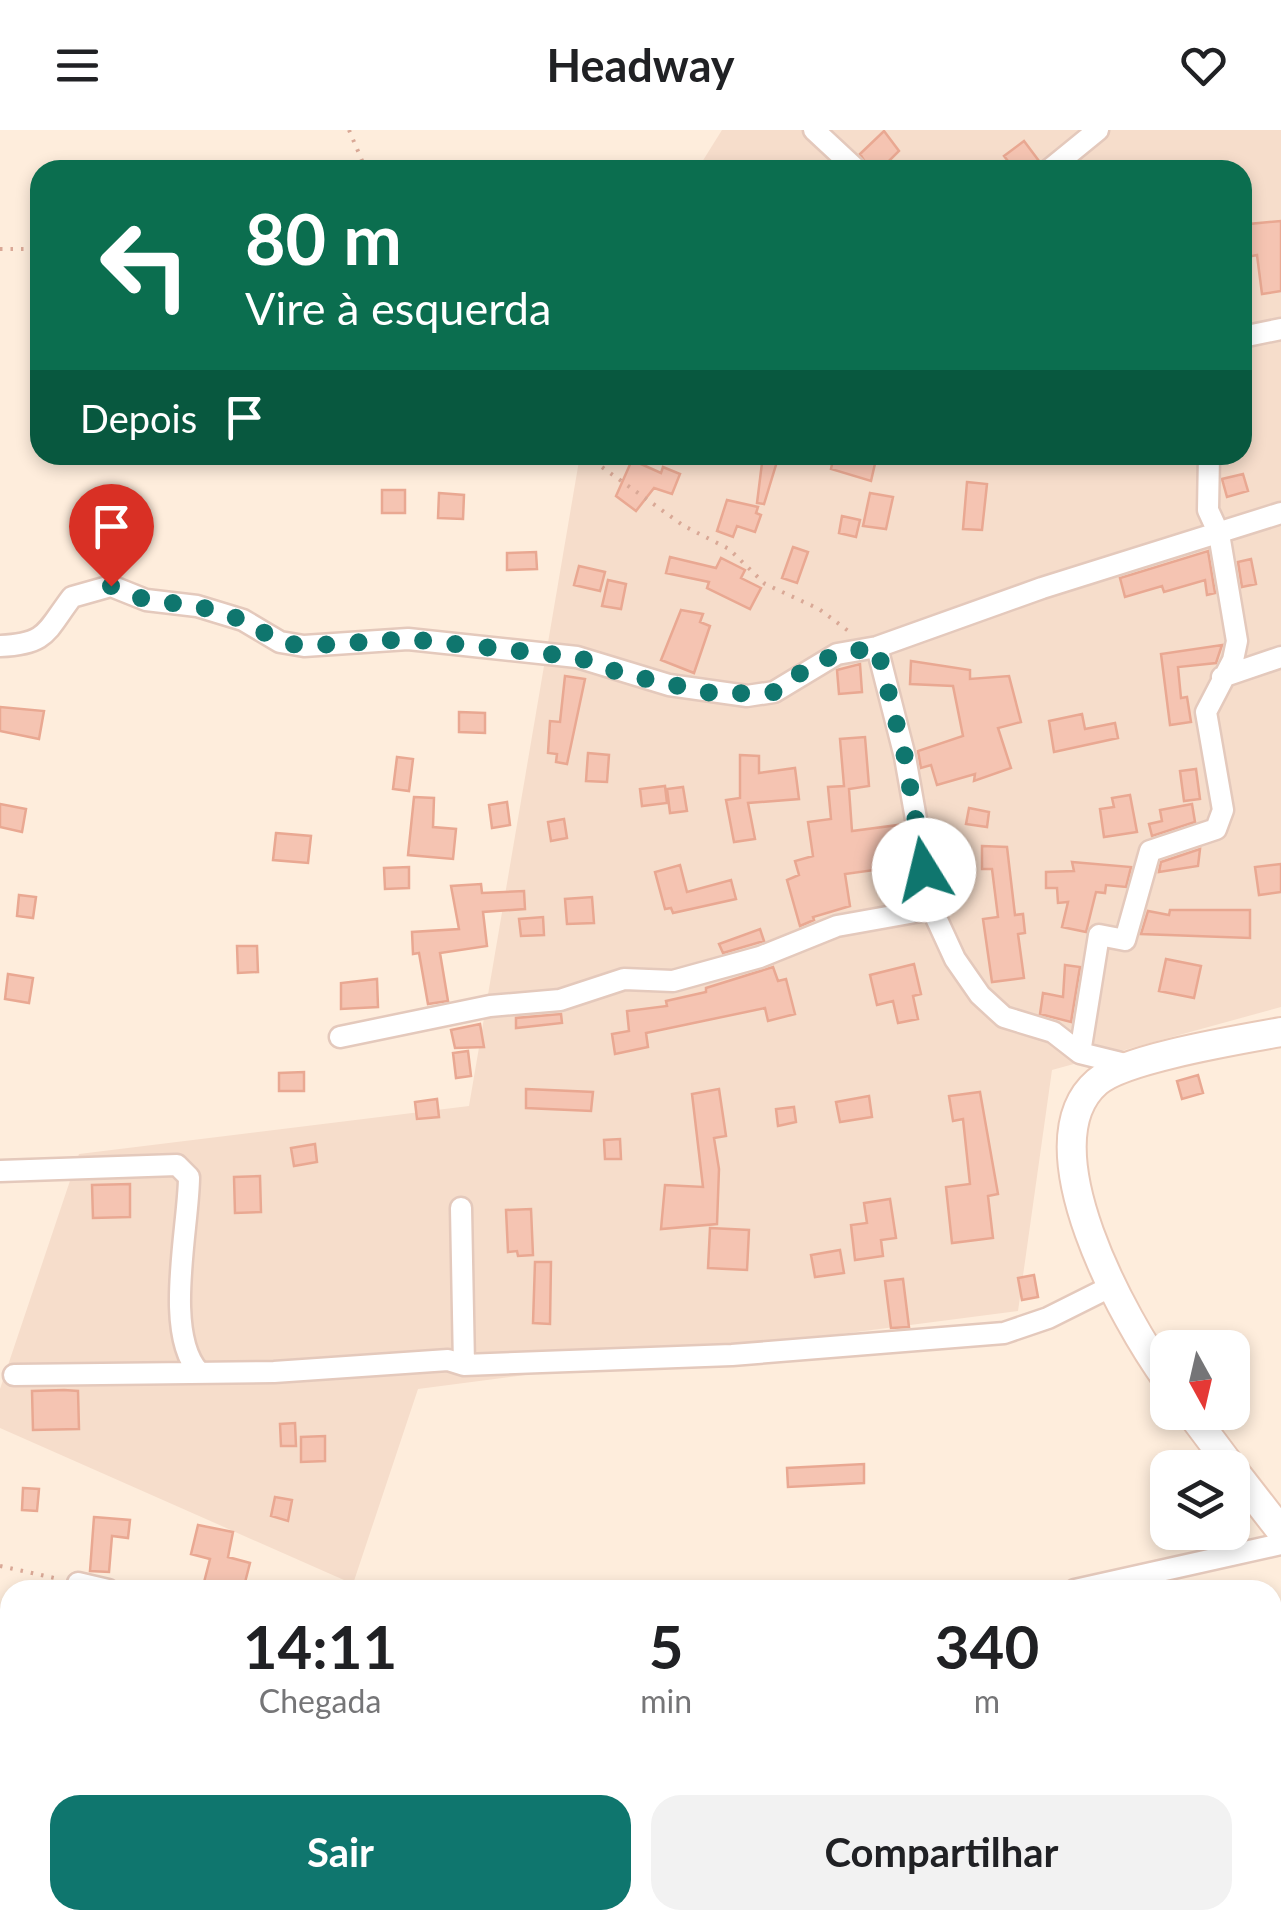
<!DOCTYPE html>
<html lang="pt">
<head>
<meta charset="utf-8">
<style>
	body { margin:0; font-family:Lato,sans-serif; background:#f2f2f2; color:#202124; height:100vh; display:flex; flex-direction:column; font-size:38px; white-space:nowrap }
	* { box-sizing:border-box; margin:0 }
	p { font-size:32px; color:#757577 }
	.icon { flex:none; width:55px; height:55px; fill:none; stroke:currentColor; stroke-width:2; stroke-linecap:round; stroke-linejoin:round }
	.map { position:relative; flex:1; overflow:hidden }
	.details { position:absolute; left:0px; top:1450px; width:1282px; height:350px; display:flex; flex-direction:column; background:#fff; border-radius:30px 30px 0 0; box-shadow:0 5px 15px #0003 }
	.details>* { flex:none }
	.banner { position:absolute; left:30px; top:30px; width:1222px; height:305px; border-radius:30px; box-shadow:0 5px 15px #0003; background:#0b6e4f; color:#fff; overflow:hidden }
	.needle { width:65px; rotate:172deg }
	.tools { position:absolute; left:1150px; top:1200px; display:grid; gap:20px }
	.tools a { display:grid; place-items:center; width:100px; height:100px; border-radius:20px; background:#fff; box-shadow:0 5px 15px #0003; font-size:50px }
	.pin { position:absolute; display:grid; place-items:center; width:85px; height:85px; color:#fff; margin:-102px -42px; border-radius:50% 50% 50% 0; rotate:-45deg; box-shadow:0 0 10px #0007 }
	.pin .icon { rotate:45deg }
	.me { position:absolute; width:110px; margin:-55px; rotate:351deg; stroke-linejoin:round; filter:drop-shadow(0 0 8px #0008) }
	.turn { display:flex; align-items:center; gap:35px; height:210px; padding:0 50px; font-size:45px }
	.turn .icon { width:130px; height:130px; stroke-width:2.5 }
	.turn b { display:block; font-size:70px; line-height:85px }
	.then { display:flex; align-items:center; height:95px; padding:0 50px; background:#0003; gap:20px; font-size:38px }
	.eta { display:flex; justify-content:space-evenly; align-items:center; height:170px; text-align:center }
	.eta b { font-size:60px; font-weight:700; line-height:70px }
	.primary-button { display:flex; gap:20px; margin-top:auto; padding:20px 50px }
	.primary-button a { flex:1; height:115px; border-radius:30px; background:#0f766e; color:#fff; font-size:40px; font-weight:700; line-height:115px; text-align:center }
	.primary-button a+a { background:#f2f2f2; color:#202124 }
	header { display:flex; justify-content:space-between; align-items:center; height:130px; padding:0 50px; background:#fff; font-size:45px; font-weight:700 }
	.map>svg:first-child { display:block }
	.residential { fill:#f6ddcb }
	.building { fill:#f5c4b2; stroke:#e9a892; stroke-width:2.5 }
	.lines { fill:none; stroke-linecap:round; stroke-linejoin:round }
	.street-casing { stroke:#e4c9bc; stroke-width:25 }
	.secondary-casing { stroke:#e9c9b8; stroke-width:32 }
	.path { stroke:#d9a896; stroke-width:4; stroke-dasharray:2.5 8; stroke-linecap:butt }
	.street { stroke:#fff; stroke-width:20 }
	.secondary { stroke:#fff; stroke-width:28 }
	.route { stroke:#0f766e; stroke-width:18; stroke-dasharray:0 32.4 }
</style>
</head>
<body>
<header><svg class="icon" aria-label="menu" viewBox="0 0 24 24"><path d="M4 6h16M4 12h16M4 18h16"/></svg>Headway<svg class="icon" aria-label="heart" viewBox="0 0 24 24"><path d="M12 20l-8-8c-3-5 5-10 8-4 3-6 11-1 8 4z"/></svg></header>
<div class="map">
<svg width="1281" height="1800" viewBox="0 0 1281 1800">
	<rect width="100%" height="100%" fill="#feeddc"/>
	<!-- residential -->
	<path class="residential" d="M722 0H1281V877L1052 940 1018 1181 418 1259 353 1454 0 1298V1259L79 1024 469 976 580 325H1242V40H697Z
		M1281 1575V1800H921L920 1790H1272V1577Z"/>
	<!-- building -->
	<path class="building" d="M884 1 899 21 880 40H870L860 24Z
		M1024 11 1039 31 1036 40H1015L1004 26Z
		M1281 91V161L1262 164 1257 125 1242 128V108L1250 107 1249 94Z
		M763 325H779L764 374 757 373Z
		M834 325H877L871 351 831 339Z
		M632 330 661 343 663 337 680 344 672 364 654 358 636 381 616 366Z
		M1243 344 1248 361 1227 367 1222 349Z
		M967 352 987 354 982 400 963 399Z
		M382 360H405V383H382Z
		M439 363 464 365 463 389 438 388Z
		M870 363 893 367 886 399 863 396Z
		M727 370 758 377 756 383 761 385 755 402 737 396 733 407 717 401Z
		M842 386 860 390 856 407 839 403Z
		M793 417 808 422 797 453 782 448Z
		M1208 421 1215 463 1207 465 1205 450 1164 462 1162 456 1125 467 1120 448Z
		M536 422 537 439 507 440V423Z
		M670 427 716 438 721 428 745 440 741 448 761 458 750 479 707 458 709 452 666 443Z
		M1251 429 1256 454 1242 457 1238 432Z
		M579 436 605 442 600 461 574 455Z
		M608 450 626 454 621 479 602 476Z
		M681 480 703 484 700 492 710 496 694 543 661 530Z
		M1222 515 1216 533 1178 537 1181 568 1187 567 1191 592 1170 595 1161 524Z
		M911 531 970 540V549L1009 546 1021 592 998 598 1011 638 974 651 975 644 937 655 931 635 921 638 918 621 963 606 953 556 910 554Z
		M860 534 862 562 839 564 837 540Z
		M565 546 585 549 567 634 556 632 557 624 548 623 550 591 560 592Z
		M0 577 44 581 39 609 0 601Z
		M459 582 485 583V603L459 602Z
		M1082 584 1085 599 1115 593 1118 608 1054 622 1049 591Z
		M865 607 869 656 849 659 852 701 898 695 903 736 845 744 850 776 813 787 814 790 800 796 787 750 799 745 795 731 813 726 808 692 831 689 828 657 844 656 840 609Z
		M588 623 609 625 607 652 586 651Z
		M740 625 759 626V643L795 638 799 669 748 673 755 709 734 712 726 670 740 668Z
		M397 627 413 629 409 661 393 659Z
		M1196 639 1200 669 1184 671 1180 641Z
		M665 656 667 673 642 676 640 659Z
		M683 657 687 681 670 683 667 659Z
		M1130 665 1137 702 1104 707 1100 679 1114 677 1112 668Z
		M414 667 434 668 433 697 456 699 453 729 408 725Z
		M507 672 510 695 492 698 489 675Z
		M0 674 26 679 22 702 0 697Z
		M1192 674 1195 692 1152 706 1149 694 1162 691 1160 680Z
		M969 678 989 682 987 697 966 694Z
		M564 689 567 708 551 711 548 692Z
		M276 703 311 706 308 733 273 730Z
		M982 716 1007 717 1015 785 1023 784 1025 803 1018 804 1024 848 992 852 983 789 998 787 992 739H982Z
		M1200 719 1198 736 1159 742 1161 732Z
		M1072 732 1131 737 1126 757 1106 755 1105 763 1096 762 1086 802 1062 797 1068 772 1058 773 1057 758H1046V742L1074 741Z
		M1281 734V762L1259 765 1255 737Z
		M680 735 687 762 731 750 736 769 673 783 671 778 665 779 655 742Z
		M409 737V758L385 759 384 738Z
		M481 754 482 763 524 761 525 779 483 782 487 816 440 823 448 871 428 874 419 823 413 824 412 802 459 799 451 756Z
		M19 765 36 767 33 788 17 786Z
		M592 767 594 793 567 794 565 769Z
		M1170 780H1250V808L1141 804 1148 781 1169 785Z
		M543 787 544 805 521 806 519 789Z
		M760 799 764 811 723 823 719 814Z
		M237 816H257L258 842 238 843Z
		M1166 829 1201 836 1194 868 1159 861Z
		M914 834 921 864 913 866 918 889 898 893 893 871 877 875 870 845Z
		M1065 835 1080 837 1071 892 1040 884 1043 863 1063 867Z
		M773 837 778 851 786 849 795 884 768 891 765 878 646 903 648 917 615 924 612 904 629 901 627 881 667 876 666 871 706 862V858Z
		M8 844 33 848 29 873 5 869Z
		M377 849 378 877 341 879V853Z
		M561 884 562 893 516 898V888Z
		M480 894 484 917 455 918 451 900Z
		M468 921 471 946 456 948 453 923Z
		M304 942V961H279V943Z
		M1198 945 1203 963 1182 969 1177 951Z
		M526 959 593 962 591 981 526 978Z
		M719 959 726 1006 714 1008 719 1039 717 1094 661 1099 665 1055 703 1057 692 964Z
		M980 962 998 1064 988 1066 993 1108 952 1113 946 1057 970 1054 963 989 953 991 949 966Z
		M869 966 872 987 840 992 836 972Z
		M437 969 439 987 417 989 415 972Z
		M794 977 796 992 778 996 776 979Z
		M620 1009 621 1029H605L604 1010Z
		M315 1014 317 1032 294 1036 291 1018Z
		M260 1046 261 1082 235 1083 234 1047Z
		M130 1054V1087L93 1088 92 1055Z
		M890 1069 896 1108 881 1110 883 1126 855 1130 851 1095 867 1093 864 1073Z
		M531 1079 533 1125 518 1126 517 1121 508 1122 506 1080Z
		M710 1098 749 1100 747 1140 708 1138Z
		M840 1120 844 1143 815 1147 811 1125Z
		M535 1132H551L550 1194 533 1193Z
		M1034 1145 1038 1167 1022 1170 1018 1148Z
		M903 1149 909 1197 891 1198 885 1151Z
		M64 1260 78 1261 79 1299 33 1300 32 1261Z
		M295 1293 296 1316H281L280 1294Z
		M325 1306V1331L301 1332V1307Z
		M864 1334V1353L788 1357 787 1338Z
		M23 1358 39 1359 37 1381 22 1380Z
		M275 1367 292 1370 288 1391 271 1386Z
		M94 1387 130 1390 128 1408 112 1406 109 1442 90 1441Z
		M198 1395 233 1402 228 1427 250 1433 243 1460H202L210 1429 191 1424Z"/>
	<g class="lines">
		<defs>
			<path id="street" d="M814 0 857 40
				M1049 40 1098 0
				M1242 207 1281 199
				M0 516C48 514 46 501 72 467L111 456 146 470 197 476 243 490 280 512 304 516 408 509 577 527 669 555 747 566 774 562 837 524 877 517 1042 458 1281 383
				M877 517 905 627 932 779 955 829 980 865 1004 887 1053 902 1080 923 1133 936
				M1222 547 1281 527
				M340 907 490 876 560 870 624 849 673 851 760 827 837 796 932 779
				M1080 923 1099 805 1125 810 1150 721 1216 699 1223 680 1206 582 1233 530 1237 511 1219 404 1208 380 1209 325
				M0 1041 177 1035 189 1047C189 1096 163 1203 199 1242
				M461 1078 464 1235
				M14 1245 274 1242 448 1230 464 1235 732 1225 1004 1203 1048 1188 1112 1156
				M78 1453 108 1460
				M1075 1460 1281 1414
				M1272 1725 1281 1724
				M1054 1800 1056 1790"/>
			<path id="secondary" d="M1168 1251C1125 1192 1025 1014 1097 952 1124 928 1243 909 1281 902
				M1190 1282 1232 1338
				M1232 1338 1281 1401"/>
		</defs>
		<!-- street casing -->
		<use href="#street" class="street-casing"/>
		<!-- secondary casing -->
		<use href="#secondary" class="secondary-casing"/>
		<!-- path -->
		<path class="path" d="M349 0 366 40
			M0 119H40
			M585 325 684 396 729 419 765 454 819 479 851 503
			M0 1436 59 1449"/>
		<!-- street -->
		<use href="#street" class="street"/>
		<!-- secondary -->
		<use href="#secondary" class="secondary"/>
	</g>
	<g class="lines">
		<!-- route -->
		<path class="route" d="M111 456 146 470 198 476 243 490 280 512 304 516 408 509 577 527 623 544 716 564 774 562 813 534 838 524 877 517 905 627 924 740"/>
	</g>
</svg>
<div class="tools">
<a><svg class="needle" viewBox="-14 -14 28 28"><path d="M0-13l5 13h-10z" fill="#e53935"/><path d="M0 13l5-13h-10z" fill="#757577"/></svg></a>
<a><svg class="icon" aria-label="layers" viewBox="0 0 24 24"><path d="M12 4l9 5-9 5-9-5zM3 14l9 5 9-5"/></svg></a>
</div>
<div class="pin" style="left:111px;top:456px;background:#d93025"><svg class="icon" aria-label="arrive" viewBox="0 0 24 24"><path d="M6 21V4h12l-3 4 3 4H6"/></svg></div>
<svg class="me" style="left:924px;top:740px" viewBox="-20 -20 40 40"><circle r="19" fill="#fff"/><path d="M0-13L10 11 0 6-10 11z" fill="#0f766e"/></svg>
<div class="banner">
<div class="turn"><svg class="icon" aria-label="left" viewBox="0 0 24 24"><path d="M17 20v-9H6M10 6l-5 5 5 5"/></svg><div><b>80 m</b>Vire à esquerda</div></div>
<div class="then">Depois<svg class="icon" aria-label="arrive" viewBox="0 0 24 24"><path d="M6 21V4h12l-3 4 3 4H6"/></svg></div>
</div>
<section class="details">
<div class="eta">
<div><b>14:11</b><p>Chegada</p></div>
<div><b>5</b><p>min</p></div>
<div><b>340</b><p>m</p></div>
</div>
<div class="primary-button"><a>Sair</a><a>Compartilhar</a></div>
</section>
</div>
</body>
</html>
